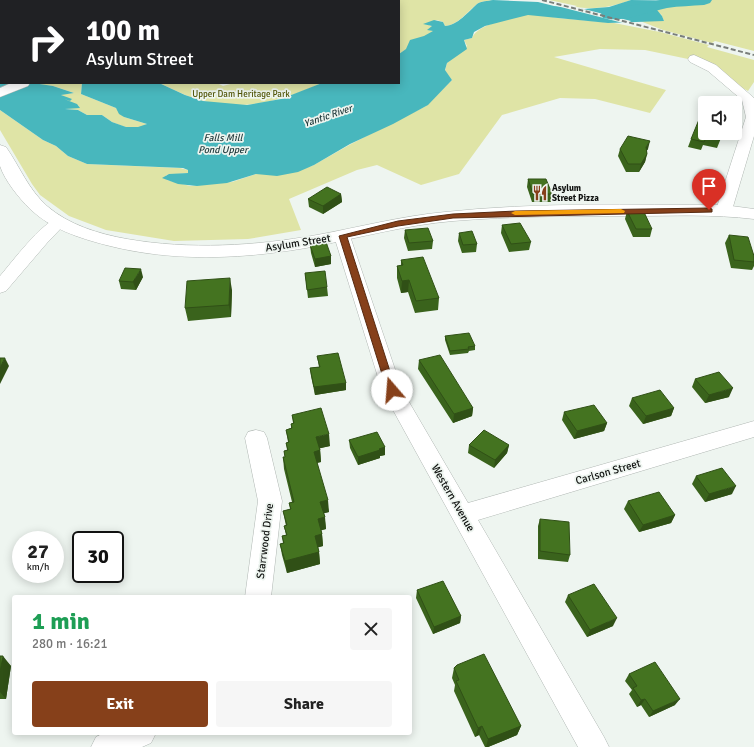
<!DOCTYPE html>
<html lang="en">
<head>
<meta charset="utf-8">
<style>
	body { margin:0; font-family:Signika,sans-serif; background:#f6f6f6; color:#222; height:100vh; display:flex; flex-direction:column; font-size:15px; white-space:nowrap }
	* { box-sizing:border-box; margin:0 }
	p { font-size:13px; color:#767676 }
	.icon { flex:none; width:22px; height:22px; fill:none; stroke:currentColor; stroke-width:2; stroke-linecap:round; stroke-linejoin:round }
	.map { position:relative; flex:1; overflow:hidden }
	.panel { position:absolute; left:12px; top:595px; width:400px; height:140px; display:flex; flex-direction:column; background:#fff; border-radius:4px; box-shadow:0 2px 10px #0003 }
	.panel>* { flex:none }
	.hud { position:absolute; left:0px; top:0px; width:400px; height:84px; box-shadow:0 2px 10px #0003; background:#202124; color:#fff; overflow:hidden }
	.tools { position:absolute; left:698px; top:96px; display:grid; gap:8px }
	.tools a { display:grid; place-items:center; width:44px; height:44px; border-radius:4px; background:#fff; box-shadow:0 2px 10px #0003; font-size:20px }
	.speed { position:absolute; left:12px; top:531px; display:flex; gap:8px; font-size:20px; font-weight:700; text-align:center }
	.speed>* { display:grid; place-content:center; width:52px; height:52px; border-radius:50%; background:#fff; box-shadow:0 2px 10px #0003; line-height:1 }
	.speed small { font-size:10px; font-weight:400 }
	.speed .limit { border:2px solid #111; border-radius:6px; background:#fff; color:#111 }
	.pin { position:absolute; display:grid; place-items:center; width:34px; height:34px; color:#fff; margin:-41px -17px; border-radius:50% 50% 50% 0; rotate:-45deg; box-shadow:0 0 4px #0007 }
	.pin .icon { rotate:45deg }
	.me { position:absolute; width:44px; margin:-22px; rotate:342deg; stroke-linejoin:round; filter:drop-shadow(0 0 3px #0008) }
	.turn { display:flex; align-items:center; gap:14px; height:84px; padding:0 20px; font-size:18px }
	.turn .icon { width:52px; height:52px; stroke-width:2.5 }
	.turn b { display:block; font-size:28px; line-height:34px }
	.round { display:grid; place-items:center; flex:none; width:42px; height:42px; border-radius:4px; background:#f6f6f6 }
	.summary { display:flex; align-items:center; justify-content:space-between; height:68px; padding:0 20px }
	h1 { font-size:24px; font-weight:700; line-height:30px; color:#1e9e55 }
	.primary-button { display:flex; gap:8px; margin-top:auto; padding:8px 20px }
	.primary-button a { flex:1; height:46px; border-radius:4px; background:#86401a; color:#fff; font-size:16px; font-weight:700; line-height:46px; text-align:center }
	.primary-button a+a { background:#f6f6f6; color:#222 }
	.map>svg:first-child { display:block }
	.green { fill:#dfe4a6 }
	.water { fill:#48b7bd }
	.pier { fill:#eef5f0 }
	.lines { fill:none; stroke-linecap:round; stroke-linejoin:round }
	.river { fill:#48b7bd; fill-rule:evenodd }
	.street-casing { stroke:#b0b7b3; stroke-width:1 }
	.secondary-casing { stroke:#b0b7b3; stroke-width:1 }
	.street { fill:#fff; fill-rule:evenodd }
	.secondary { fill:#fff; fill-rule:evenodd }
	.rail { stroke:#797e7a; stroke-width:2; stroke-dasharray:5 2.5; stroke-linecap:butt }
	.wall { fill:#3a631c }
	.shaded-wall { fill:#305016 }
	.building { fill:#447320; stroke:#305016 }
	.route { fill:#86401a; stroke:#572a11 }
	.slow { fill:#f59e0b }
	.labels { text-anchor:middle; dominant-baseline:central; stroke-width:3.5; stroke-linejoin:round; paint-order:stroke }
	.far-park-label { font-size:9px; fill:#525607; stroke:#eef5f0 }
	.far-poi-label { font-size:9px; font-weight:bold; fill:#101210; stroke:#eef5f0; text-anchor:start }
	.far-water-label { font-size:10px; font-style:italic; fill:#1e3739; stroke:#eef5f0 }
	.street-label { font-size:11px; fill:#101210; stroke:#eef5f0 }
</style>
</head>
<body>
<div class="map">
<svg width="754" height="747" viewBox="0 0 754 747">
	<rect width="100%" height="100%" fill="#eef5f0"/>
	<!-- green -->
	<path class="green" d="M103 0H279L278 1Z
		M390 0H493C488 1 481 1 477 4 468 11 457 26 445 26L443 22 437 20 426 24 434 27 430 30 434 31 399 54V1H386Z
		M549 0H631C613 7 594 10 575 7L577 6Z
		M696 0H754V51L715 41 712 43 663 30 640 21H664L661 14 657 13V9L659 7Z
		M523 15H543L558 18 614 23 660 32 709 45 707 47 754 60V82L748 91 688 59 645 50 600 49 554 57 666 90 650 113 595 99 560 98 502 115 459 174 421 185 377 165 357 170 289 199 301 230 248 239 174 241 106 230 69 216 40 195 32 184 0 130V110L43 140 56 146 68 156 87 164 180 168 188 170V173L166 175 167 180 190 186 232 182 256 174H268L312 166 351 144 426 106 452 80 445 71 447 63 467 46 464 40 472 38C478 24 509 19 523 15Z
		M38 83H82L81 94 116 108 124 117 147 124 141 127H125L112 122 102 115H87L78 110 65 109 79 106 65 101 64 99 68 100 61 95 63 94 74 93 53 86 36 84Z
		M159 83H217L223 86 234 83H322C279 102 240 113 193 98 182 94 171 88 159 83Z"/>
	<!-- water -->
	<path class="water" d="M493 0 538 2 554 6 584 9 609 7 631 0 698 1 678 2 659 7 657 10 662 16 664 21 608 23 528 15 485 26 474 32 472 38 464 40 467 49 447 63 445 70 452 80 428 105 393 124 350 144 314 165 298 172 277 176 256 174 227 183 197 186 178 184 162 178 169 174 188 173V170L183 168 87 164 68 156 56 146 43 140 0 110V69L1 83H33L53 86 74 93 61 95 72 99 70 101 64 99 77 104 80 108 65 109 78 110 87 115H102L112 122 126 127H138L147 124 124 117 119 114 116 108 81 94 82 83H159L185 95 203 101 247 105 281 99 322 83H399V54L406 49 410 40 424 36 433 31 427 30 432 26 423 24 434 20 443 22 445 26C457 26 469 11 477 4 481 1 488 1 493 0Z"/>
	<!-- pier -->
	<path class="pier" d="M555 4H564L631 21 627 24 553 5Z"/>
	<g class="lines">
		<!-- river -->
		<path class="river" d="M660 0H712L710 3 704 5C692 6 679 6 667 8 647 12 623 23 603 18L601 14 603 10C622 6 641 5 660 0Z"/>
		<defs>
			<path id="street" d="M694 55 716 65 754 98V136L732 210 730 213H718L716 210 746 117 742 100 708 71 690 62 688 59 690 56Z
				M58 218 64 220 66 223 47 243 6 291 0 293V276C12 262 42 222 58 218Z
				M342 231 348 233 350 236 402 390 468 503 754 421V437L478 520 604 737 609 747H578L382 390 334 236 336 233Z
				M256 430 264 432 267 438 282 501 271 597H245L258 501 245 438 248 432Z
				M104 733H156L151 743 142 747H91L96 737Z"/>
			<path id="secondary" d="M328 0H341L327 1Z
				M11 83H30L28 86 0 97V88Z
				M0 145 6 147C20 167 28 189 47 206 69 225 99 234 127 239 190 250 255 246 317 235 360 227 402 216 445 212 538 202 631 205 724 205L754 209V219C713 214 673 216 632 216 572 216 512 216 453 221 407 225 362 237 317 246 247 259 175 263 106 245 79 238 51 229 30 209 19 198 5 181 0 166 0 160 0 151 0 145Z"/>
		</defs>
		<!-- street casing -->
		<use href="#street" class="street-casing"/>
		<!-- secondary casing -->
		<use href="#secondary" class="secondary-casing"/>
		<!-- street -->
		<use href="#street" class="street"/>
		<!-- secondary -->
		<use href="#secondary" class="secondary"/>
		<!-- rail -->
		<path class="rail" d="M542 0 754 55"/>
	</g>
	<!-- wall -->
	<path class="wall" d="M723 133 717 148 703 145 701 150 688 147 691 139Z
		M620 149H648L647 150V154L645 162 639 172H626L618 156Z
		M528 179 552 194 551 202H532L527 187Z
		M341 194 342 202 323 214 309 207 308 199Z
		M627 211 652 229 650 237H633L625 219Z
		M502 225 531 242 529 250 509 252 501 233Z
		M405 230 433 241 432 249 408 251 404 238Z
		M459 233 477 244 476 252 462 253 458 241Z
		M729 235 754 256V266L752 270 731 268 725 243Z
		M310 245 331 256V264L315 267 311 253Z
		M401 260 439 298 438 310 415 313 408 292 401 293 397 278V266H401Z
		M305 273 327 287 328 296 308 298Z
		M143 277 136 290 121 289 119 281Z
		M232 290 231 317 188 321 185 308Z
		M445 336 475 346V350L469 351 468 353 450 355 445 340Z
		M317 356 346 383V390L315 395 311 376 310 368 319 367Z
		M419 360 473 408 472 416 453 423 418 369Z
		M695 379 729 397 705 403 692 387Z
		M632 398 674 408 671 416 643 424 629 406Z
		M564 412 607 423 604 431 574 439 562 420Z
		M292 415 330 446 320 448 321 462 317 463 329 512 324 513 326 529 321 530 322 534 323 546 318 547 319 552 320 564 287 573 282 555 280 544 283 543 282 536 286 535 284 526H286L283 511 290 509 289 503 292 502 284 469 283 457H285L284 451 287 450 286 443 288 442 286 430 291 428V424L293 423Z
		M349 440 385 447V455L380 456V458L358 465 350 448Z
		M469 445H509L507 453 494 468 468 453Z
		M696 476 732 494 705 502 692 484Z
		M628 501 675 515 671 523 639 532 624 509Z
		M540 519 570 555 568 562 538 559V526Z
		M417 590 461 616 460 623 433 634 416 598Z
		M568 595 613 626 587 637 565 602Z
		M0 656 11 666 6 699H0Z
		M454 668 521 726 517 735 488 747H485L479 735 475 737 454 691 455 685 452 678Z
		M629 674 675 705 649 717 641 705 637 707 629 694 632 690 625 681Z"/>
	<!-- shaded-wall -->
	<path class="shaded-wall" d="M650 141 648 149 644 155 646 147Z
		M647 154 645 162 639 172 641 164Z
		M341 194 342 202 323 214V206Z
		M331 256V264L315 267V259Z
		M141 269 143 277 136 290 133 282Z
		M230 278 232 290 231 317 229 305Z
		M409 280 408 292 401 293 402 281Z
		M5 358 9 366 0 384V367Z
		M346 383V390L315 395 314 387Z
		M733 388 729 397 705 403 709 395Z
		M473 408 472 416 453 423 454 414Z
		M674 408 671 416 643 424 646 416Z
		M607 423 604 431 574 439 577 431Z
		M329 434 330 446 317 449 316 437Z
		M509 445 507 453 494 468 495 460Z
		M385 447V455L380 456V458L358 465V457Z
		M320 450 321 462 315 463 314 452Z
		M736 486 732 494 705 502 709 494Z
		M328 500 329 512 321 514 320 502Z
		M675 515 671 523 639 532 643 525Z
		M325 517 326 529 319 531 318 519Z
		M322 534 323 546 316 548 315 536Z
		M319 552 320 564 287 573 285 561Z
		M461 616 460 623 433 634 434 627Z
		M617 618 613 626 587 637 590 630Z
		M3 656 11 666 6 699 0 692V672Z
		M645 699 641 705 637 707 641 700Z
		M680 699 675 705 649 717 653 711Z
		M482 726 479 735 475 737 478 728Z
		M521 726 517 735 488 747H486L488 739Z"/>
	<!-- building -->
	<path class="building" d="M292 0H305L310 1H291Z
		M707 101 717 103H706Z
		M705 105V133H722L720 140 706 138 704 142 691 139Z
		M628 136 650 141 646 147 647 154 641 164H628L620 149Z
		M528 179H546L552 194H533Z
		M327 187 341 194 323 206 308 199Z
		M643 210 652 229H636L627 211Z
		M520 223 531 242 511 244 502 225Z
		M428 228 433 241 409 243 405 230Z
		M472 231 477 244 463 245 459 233Z
		M729 235 748 237 754 256V262L734 260Z
		M326 242 331 256 315 259 310 245Z
		M423 257 439 298 416 301 409 280 402 281 397 266 403 265 401 260Z
		M125 268 141 269 133 282 119 281Z
		M325 271 327 287 307 290 305 273Z
		M230 278 229 305 185 308 187 281Z
		M469 333 475 346 468 347 469 349 450 351 445 336Z
		M338 353 346 383 314 387 310 368 320 367 317 356Z
		M440 355 473 408 454 414 419 360Z
		M0 358H5L0 367Z
		M719 372 733 388 709 395 695 379Z
		M660 390 674 408 646 416 632 398Z
		M594 405 607 423 577 431 564 412Z
		M321 408 329 434 316 437 320 450 314 452 328 500 320 502 325 517 318 519 322 534 315 536 319 552 285 561 280 544 284 543 282 536 287 535 284 526 287 525 283 511 291 509 289 503 294 502 283 457H285L284 451 288 450 286 443 289 442 286 430 292 428 291 424 294 423 292 415Z
		M484 430 509 445 495 460 469 445Z
		M377 432 385 447 379 449 380 450 358 457 349 440Z
		M722 468 736 486 709 494 696 476Z
		M659 492 675 515 643 525 628 501Z
		M540 519 569 522 570 555 540 551Z
		M443 581 461 616 434 627 417 590Z
		M594 584 617 618 590 630 568 595Z
		M484 654 521 726 488 739 482 726 478 728 456 681 459 680 454 668 457 665Z
		M0 656H3L0 672Z
		M655 662 680 699 653 711 645 699 641 700 633 688 637 686 629 674Z"/>
	<!-- route -->
	<path class="route" d="M709 208 712 209V212L453 218 398 226 347 237 396 390 392 394 387 390 339 236 398 221 453 214 516 211Z"/>
	<!-- slow -->
	<path class="slow" d="M621 209 625 211 624 213 515 215 511 213 515 211Z"/>
	<!-- icons -->
	<defs>
		<symbol id="restaurant-bare" viewBox="-9 -9 18 18"><path d="M-5-6h1v4h1v-4h1v4h1v-4h1v5L-1.5 .5V6h-2V.5L-5-1ZM5-6V6H3V1.5H1.5Q1.5-4 5-6Z" fill="#86401a" stroke="#eef5f0" stroke-width="2.5" paint-order="stroke"/></symbol>
	</defs>
	<g fill-rule="evenodd">
		<use href="#restaurant-bare" x="529" y="182" width="22" height="22"/>
	</g>
	<g class="labels">
		<!-- far-park labels -->
		<g class="far-park-label">
			<text x="241" y="94">Upper Dam Heritage Park</text>
		</g>
		<!-- far-poi labels -->
		<g class="far-poi-label">
			<text x="552" y="188">Asylum<tspan x="552" dy="10">Street Pizza</tspan></text>
		</g>
		<!-- far-water labels -->
		<g class="far-water-label">
			<text transform="translate(328 116) rotate(-19)">Yantic River</text>
			<text x="223" y="138">Falls Mill<tspan x="223" dy="12">Pond Upper</tspan></text>
		</g>
		<!-- street labels -->
		<g class="street-label">
			<text transform="translate(298 243) rotate(-9)">Asylum Street</text>
			<text transform="translate(608 472) rotate(-16)">Carlson Street</text>
			<text transform="translate(453 498) rotate(60)">Western Avenue</text>
			<text transform="translate(265 541) rotate(-83)">Starrwood Drive</text>
		</g>
	</g>
</svg>
<div class="tools">
<a><svg class="icon" aria-label="sound" viewBox="0 0 24 24"><path d="M4 9h4l5-4v14l-5-4H4zM17 9q2 3 0 6"/></svg></a>
</div>
<div class="speed"><div>27<small>km/h</small></div><div class="limit">30</div></div>
<div class="pin" style="left:709px;top:210px;background:#d93025"><svg class="icon" aria-label="arrive" viewBox="0 0 24 24"><path d="M6 21V4h12l-3 4 3 4H6"/></svg></div>
<svg class="me" style="left:392px;top:390px" viewBox="-20 -20 40 40"><circle r="19" fill="#fff"/><path d="M0-13L10 11 0 6-10 11z" fill="#86401a"/></svg>
<div class="hud">
<div class="turn"><svg class="icon" aria-label="right" viewBox="0 0 24 24"><path d="M7 20v-9h11M14 6l5 5-5 5"/></svg><div><b>100 m</b>Asylum Street</div></div>
</div>
<section class="panel">
<div class="summary"><div><h1>1 min</h1><p>280 m · 16:21</p></div><a class="round"><svg class="icon" aria-label="close" viewBox="0 0 24 24"><path d="M6 6l12 12M18 6L6 18"/></svg></a></div>
<div class="primary-button"><a>Exit</a><a>Share</a></div>
</section>
</div>
</body>
</html>
